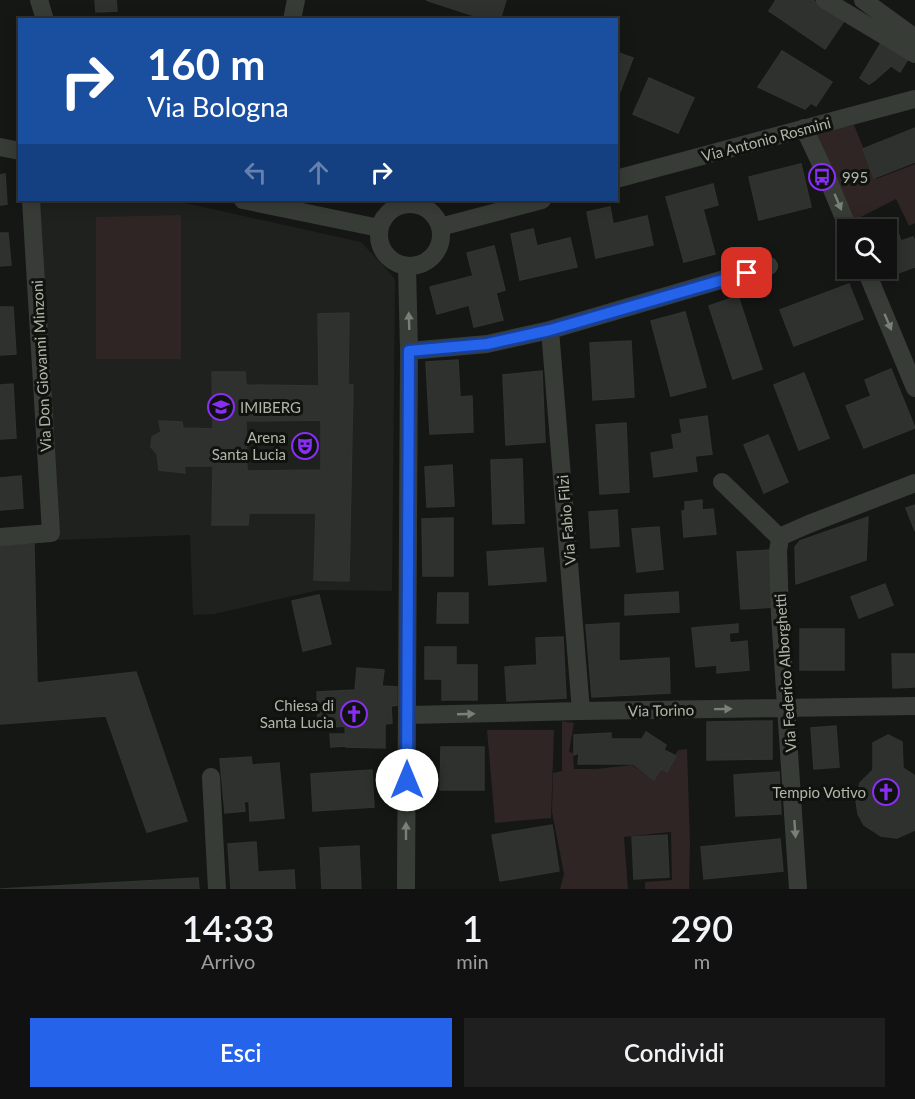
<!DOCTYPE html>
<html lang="it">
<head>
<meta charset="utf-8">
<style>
	body { margin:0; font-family:Lato,sans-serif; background:#1e1f1e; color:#f1f3f6; height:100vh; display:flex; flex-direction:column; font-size:22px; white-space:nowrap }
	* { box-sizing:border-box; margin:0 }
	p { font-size:20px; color:#9c9d9f }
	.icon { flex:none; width:33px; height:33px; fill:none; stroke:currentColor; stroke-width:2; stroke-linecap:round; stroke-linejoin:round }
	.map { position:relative; height:889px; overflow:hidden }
	.panel { display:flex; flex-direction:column; background:#101110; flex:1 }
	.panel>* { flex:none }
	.top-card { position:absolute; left:18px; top:18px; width:600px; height:183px; border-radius:0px; box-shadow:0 3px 15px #0003,0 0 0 2px #303130; background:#1a4fa0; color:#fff; overflow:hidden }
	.fabs { position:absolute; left:837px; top:219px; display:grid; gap:12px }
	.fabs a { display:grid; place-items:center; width:60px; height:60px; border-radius:0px; background:#101110; box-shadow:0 3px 15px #0003,0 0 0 2px #303130; font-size:30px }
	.pin { position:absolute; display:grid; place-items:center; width:51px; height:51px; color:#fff; margin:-26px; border-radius:12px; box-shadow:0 3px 9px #0006 }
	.me { position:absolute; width:66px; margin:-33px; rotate:0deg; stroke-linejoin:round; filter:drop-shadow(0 0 4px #0008) }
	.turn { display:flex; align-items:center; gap:21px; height:126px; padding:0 30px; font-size:27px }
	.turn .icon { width:78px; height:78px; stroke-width:2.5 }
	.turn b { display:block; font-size:42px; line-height:51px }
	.lanes { display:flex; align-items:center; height:57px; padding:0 30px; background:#0003; justify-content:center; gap:30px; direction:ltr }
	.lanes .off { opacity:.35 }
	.eta { display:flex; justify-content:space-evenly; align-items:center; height:102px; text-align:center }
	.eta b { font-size:36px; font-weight:600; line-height:42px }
	.primary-button { display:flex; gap:12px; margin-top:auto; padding:12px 30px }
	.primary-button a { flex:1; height:69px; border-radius:0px; background:#2563eb; color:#fff; font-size:24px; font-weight:600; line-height:69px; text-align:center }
	.primary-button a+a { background:#1e1f1e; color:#f1f3f6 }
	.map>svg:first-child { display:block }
	.built { fill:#1f211e }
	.green { fill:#2f2525 }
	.building { fill:#2e312d; stroke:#30332f; stroke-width:1.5; fill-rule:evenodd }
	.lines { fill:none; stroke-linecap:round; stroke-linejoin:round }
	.street { stroke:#383c36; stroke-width:18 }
	.oneway { fill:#798074 }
	.route-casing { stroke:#184099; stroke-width:15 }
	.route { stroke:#2563eb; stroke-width:10 }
	.labels { text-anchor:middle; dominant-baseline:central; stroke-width:6; stroke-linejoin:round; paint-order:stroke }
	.street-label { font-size:15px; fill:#afb7a7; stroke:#101210 }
	.poi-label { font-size:15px; fill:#afb7a7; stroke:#101210; text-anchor:end }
</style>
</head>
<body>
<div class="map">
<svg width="915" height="889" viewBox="0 0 915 889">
	<rect width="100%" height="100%" fill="#151715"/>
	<!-- built -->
	<path class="built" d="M39 200H172L361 242 382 264 395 279 392 591 319 590 214 614 193 615 190 535 55 540Z"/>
	<!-- green -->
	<path class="green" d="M854 125 876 179 915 164V223L909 226 896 199 851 222 811 132Z
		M181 215V359H96V217Z
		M562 721 574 723 569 752 573 753 574 769H596L632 765 653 779 660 768 667 770 678 750 687 749 690 844 689 889H645V882L672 880 671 832 624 837 628 889H560L564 874 552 812 553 773 562 771Z
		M554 730 551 818 495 823 487 730Z"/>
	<!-- building -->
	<path class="building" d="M95 0H116L117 11 96 12Z
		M426 0H506L500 20H487Z
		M776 0H813L844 21 825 49 769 11Z
		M881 43 908 59 900 72 891 66 874 81 869 84 860 78Z
		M782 51 832 82 816 106 811 103 805 109 758 87Z
		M616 52 633 58 616 102Z
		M649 78 694 98 678 133 633 114Z
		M915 128V162L874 178 863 149Z
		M801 164 811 207 759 220 749 177Z
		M5 174 7 204 0 205V175Z
		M713 184 718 205 703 209 715 254 684 262 666 197Z
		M610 207 613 224 647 216 653 245 596 258 587 212Z
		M893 218 901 241 913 237 915 241V267L884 278 881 268H886V230H867V228Z
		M533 229 537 246 570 238 577 267 520 280 511 234Z
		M0 233H8L11 265 0 266Z
		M494 246 505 290 496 293 503 320 474 327 469 305 437 314 430 287 473 276 467 253Z
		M849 284 863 319 794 346 780 310Z
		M738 296 762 369 733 379 709 306Z
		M0 307H13L16 354 0 355Z
		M685 312 706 387 671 396 651 321Z
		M349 313 348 384 353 385 349 581 314 580 316 513H249L248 525H212L213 466H184L185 473 159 470 157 454 151 447 152 437 161 432 159 421 182 422 183 428 213 429 212 372H245L246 385 319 386 318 314ZM321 420V470L247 471 246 421Z
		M631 341 634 397 593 400 590 343Z
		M458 360 460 397 472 396 473 432 430 434 426 362Z
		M891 369 915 428 864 448 846 406 871 396 865 380Z
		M542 371 545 442 506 445 503 375Z
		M804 373 829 438 799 450 774 385Z
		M13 384 16 438 0 439V385Z
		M707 416 712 454 695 456 697 471 654 477 651 453 674 449 672 435 682 433 680 420Z
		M626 423 629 492 600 494 596 425Z
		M768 435 788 482 764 493 744 445Z
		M522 459 524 523 493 524 491 460Z
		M452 465 454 506 427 507 425 467Z
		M21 476 23 508 0 510V478Z
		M702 500V510L713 509 716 534 684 537 682 511H685V502Z
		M915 505V531L906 508Z
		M617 510 619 546 591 548 589 512Z
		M868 517 866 560 796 584 795 547 800 541Z
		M453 518V576H423L422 519Z
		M659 527 663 569 637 572 632 529Z
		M34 544 37 683 136 672 187 821 147 832 106 716 0 724V546Z
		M543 548 546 581 489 585 487 552Z
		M772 550 775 607 741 609 737 552Z
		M885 584 893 605 859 618 851 597Z
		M678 592 679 612 625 615V595Z
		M438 593H468V623H437Z
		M319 595 331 644 303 651 292 601Z
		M619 623V661L669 658 670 693 592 697 586 625Z
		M738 624V632L729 633 730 643 747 641 749 670 717 673V665L696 667 692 628Z
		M800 629H844V670H800Z
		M563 637 566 698 507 701 505 667 537 665 536 638Z
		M425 647H456V665H477V700H442V679H425Z
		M892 654H915V687L893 688Z
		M357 668 384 670 382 686 397 687V705L391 706 392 723 385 724V748L346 747 345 726 335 727V723H318L317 692 355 690Z
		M772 721V759L707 760V722Z
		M836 726 839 767 814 769 811 728Z
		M646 732 666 745 664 750 676 756 667 772 661 768 654 780 633 764H578L579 753 574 755V735L611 733V739H642Z
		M330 734H346L345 746 331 747Z
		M888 735 902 742 903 768 915 776V830L897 838 881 836 864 825 858 814 856 801 860 783 873 770V743Z
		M441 747H484V790H440Z
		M251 757 252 765 279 763 284 818 250 821 249 801 244 802 245 811 225 813 220 759Z
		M372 770 374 807 313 811 311 774Z
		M779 772 781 814 736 816 734 775Z
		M552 825 559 871 500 881 492 835Z
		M667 835 669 877 634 879 632 837Z
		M780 839 783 871 704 879 701 847Z
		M256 842 258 872 294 870 295 889H231L228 844Z
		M359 846 361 889H322L320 848Z
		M198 878 199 889H0Z"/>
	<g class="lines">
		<!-- street -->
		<path class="street" d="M39 0 45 20
			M825 0 915 54
			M863 0 915 38
			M292 20 296 0
			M804 128 826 175 849 230
			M0 147 20 151
			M616 179 915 99
			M243 200 379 228
			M379 235a31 31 0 1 1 62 0a31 31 0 1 1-62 0Z
			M440 227 542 200
			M865 268 915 388
			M550 330 581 711
			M409 351 487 344 550 330 769 266
			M722 482 780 538 778 551 780 615 798 889
			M0 537 51 533 31 200
			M780 538 784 535 809 524 915 483
			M407 715 581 711 915 706
			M211 777 217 889
			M406 889 409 351 407 266"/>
	</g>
	<!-- one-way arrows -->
	<defs><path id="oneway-solid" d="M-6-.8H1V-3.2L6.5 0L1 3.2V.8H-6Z" transform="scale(1.5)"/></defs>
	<g class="oneway">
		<use href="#oneway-solid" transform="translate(838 202) rotate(67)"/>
		<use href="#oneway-solid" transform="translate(409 321) rotate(-92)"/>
		<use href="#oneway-solid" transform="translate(888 322) rotate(67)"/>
		<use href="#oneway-solid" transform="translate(723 709) rotate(-1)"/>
		<use href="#oneway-solid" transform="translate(466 714) rotate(-2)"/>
		<use href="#oneway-solid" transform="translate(795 829) rotate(86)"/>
		<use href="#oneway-solid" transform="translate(406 831) rotate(-90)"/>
	</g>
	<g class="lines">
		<defs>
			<path id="route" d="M407 780 409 351 487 344 550 330 747 273"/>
		</defs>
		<!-- route casing -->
		<use href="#route" class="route-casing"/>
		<!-- route -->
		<use href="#route" class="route"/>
	</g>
	<!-- icons -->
	<defs>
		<symbol id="bus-ring" viewBox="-11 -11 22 22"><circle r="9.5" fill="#101210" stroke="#892ff5" stroke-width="1.5"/><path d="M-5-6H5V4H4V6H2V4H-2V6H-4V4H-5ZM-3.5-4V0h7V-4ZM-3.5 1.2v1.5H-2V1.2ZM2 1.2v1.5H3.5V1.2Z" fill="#892ff5"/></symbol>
		<symbol id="school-ring" viewBox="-11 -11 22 22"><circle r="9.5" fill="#101210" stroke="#892ff5" stroke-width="1.5"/><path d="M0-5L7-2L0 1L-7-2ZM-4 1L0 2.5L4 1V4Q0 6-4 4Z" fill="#892ff5"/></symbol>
		<symbol id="theatre-ring" viewBox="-11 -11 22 22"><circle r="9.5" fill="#101210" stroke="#892ff5" stroke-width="1.5"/><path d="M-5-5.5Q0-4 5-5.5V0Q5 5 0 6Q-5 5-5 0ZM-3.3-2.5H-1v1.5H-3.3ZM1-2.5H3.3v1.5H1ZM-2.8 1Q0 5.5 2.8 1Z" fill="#892ff5"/></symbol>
		<symbol id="church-ring" viewBox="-11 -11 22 22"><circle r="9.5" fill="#101210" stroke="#892ff5" stroke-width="1.5"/><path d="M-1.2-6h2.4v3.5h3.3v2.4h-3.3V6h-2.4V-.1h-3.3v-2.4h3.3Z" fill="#892ff5"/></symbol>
	</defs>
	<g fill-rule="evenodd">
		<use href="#bus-ring" x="807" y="162" width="30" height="30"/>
		<use href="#school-ring" x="206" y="392" width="30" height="30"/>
		<use href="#theatre-ring" x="290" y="431" width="30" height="30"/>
		<use href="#church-ring" x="339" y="699" width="30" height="30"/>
		<use href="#church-ring" x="871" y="777" width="30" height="30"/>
	</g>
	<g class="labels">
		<!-- street labels -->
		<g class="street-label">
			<text transform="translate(766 139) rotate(-15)">Via Antonio Rosmini</text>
			<text transform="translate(41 366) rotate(-93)">Via Don Giovanni Minzoni</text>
			<text transform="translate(566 520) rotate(-95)">Via Fabio Filzi</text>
			<text transform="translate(785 673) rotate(-94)">Via Federico Alborghetti</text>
			<text transform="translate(661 710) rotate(-1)">Via Torino</text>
		</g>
		<!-- poi labels -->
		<g class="poi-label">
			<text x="842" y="177" text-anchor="start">995</text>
			<text x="240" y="407" text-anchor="start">IMIBERG</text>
			<text x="286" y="437">Arena<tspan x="286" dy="17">Santa Lucia</tspan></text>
			<text x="334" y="705">Chiesa di<tspan x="334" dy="17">Santa Lucia</tspan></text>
			<text x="866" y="792">Tempio Votivo</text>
		</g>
	</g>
</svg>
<div class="fabs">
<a><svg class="icon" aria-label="search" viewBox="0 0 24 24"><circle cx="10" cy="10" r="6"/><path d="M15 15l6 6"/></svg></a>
</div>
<div class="pin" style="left:747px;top:273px;background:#d93025"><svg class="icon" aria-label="arrive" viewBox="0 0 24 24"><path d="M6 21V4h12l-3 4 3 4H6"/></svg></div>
<svg class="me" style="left:407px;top:780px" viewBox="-20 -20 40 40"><circle r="19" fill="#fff"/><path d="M0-13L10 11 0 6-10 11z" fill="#2563eb"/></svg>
<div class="top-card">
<div class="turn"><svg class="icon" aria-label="right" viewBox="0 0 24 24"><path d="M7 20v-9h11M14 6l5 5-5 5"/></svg><div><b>160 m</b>Via Bologna</div></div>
<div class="lanes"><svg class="icon off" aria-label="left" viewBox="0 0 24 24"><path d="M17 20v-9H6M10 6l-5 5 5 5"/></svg><svg class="icon off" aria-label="ahead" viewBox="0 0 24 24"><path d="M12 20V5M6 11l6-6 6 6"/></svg><svg class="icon" aria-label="right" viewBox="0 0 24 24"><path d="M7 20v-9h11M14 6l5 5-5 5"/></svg></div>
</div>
</div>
<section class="panel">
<div class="eta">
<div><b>14:33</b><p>Arrivo</p></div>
<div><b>1</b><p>min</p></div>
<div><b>290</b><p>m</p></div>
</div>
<div class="primary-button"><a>Esci</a><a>Condividi</a></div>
</section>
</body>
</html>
